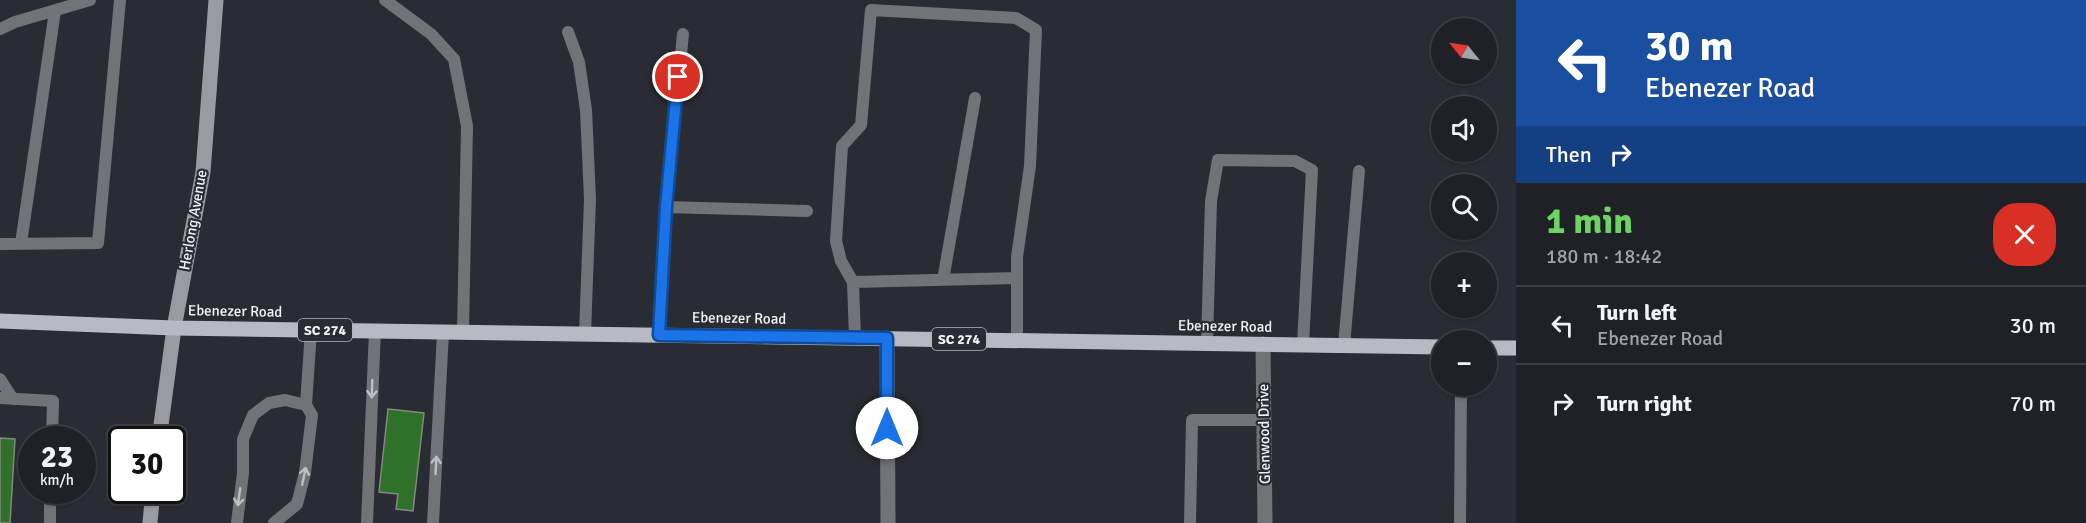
<!DOCTYPE html>
<html lang="en">
<head>
<meta charset="utf-8">
<style>
	body { margin:0; font-family:Signika,sans-serif; background:#2c2e32; color:#f1f3f6; height:100vh; display:flex; flex-direction:column; font-size:22px; white-space:nowrap }
	* { box-sizing:border-box; margin:0 }
	p { font-size:20px; color:#a1a3a7 }
	.icon { flex:none; width:33px; height:33px; fill:none; stroke:currentColor; stroke-width:2; stroke-linecap:round; stroke-linejoin:round }
	.map { position:relative; flex:1; overflow:hidden }
	.panel { display:flex; flex-direction:column; background:#1f2126; width:570px }
	.panel>* { flex:none }
	.guide { background:#1a4fa0; color:#fff; overflow:hidden }
	.needle { width:39px; rotate:300deg }
	.buttons { position:absolute; left:1431px; top:18px; display:grid; gap:12px }
	.buttons a { display:grid; place-items:center; width:66px; height:66px; border-radius:50%; background:#1f2126; box-shadow:0 2px 4px #0004,0 0 0 2px #3c3e43; font-size:30px }
	.speed { position:absolute; left:18px; top:426px; display:flex; gap:12px; font-size:30px; font-weight:700; text-align:center }
	.speed>* { display:grid; place-content:center; width:78px; height:78px; border-radius:50%; background:#1f2126; box-shadow:0 2px 4px #0004,0 0 0 2px #3c3e43; line-height:1 }
	.speed small { font-size:15px; font-weight:400 }
	.speed .limit { border:3px solid #111; border-radius:9px; background:#fff; color:#111 }
	.pin { position:absolute; display:grid; place-items:center; width:51px; height:51px; color:#fff; margin:-26px; border:3px solid #fff; border-radius:50%; box-shadow:0 2px 6px #0007 }
	.me { position:absolute; width:66px; margin:-33px; rotate:0deg; stroke-linejoin:round; filter:drop-shadow(0 0 4px #0008) }
	.turn { display:flex; align-items:center; gap:21px; height:126px; padding:0 30px; font-size:27px }
	.turn .icon { width:78px; height:78px; stroke-width:2.5 }
	.turn b { display:block; font-size:42px; line-height:51px }
	.then { display:flex; align-items:center; height:57px; padding:0 30px; background:#0003; gap:12px; font-size:22px }
	.round { display:grid; place-items:center; flex:none; width:63px; height:63px; border-radius:24px; background:#2c2e32 }
	.summary { display:flex; align-items:center; justify-content:space-between; height:102px; padding:0 30px }
	h1 { font-size:36px; font-weight:800; line-height:45px; color:#6dd362 }
	ul { padding:0; list-style:none }
	li { display:flex; align-items:center; gap:18px; height:78px; padding:0 30px; border-top:2px solid #3c3e43 }
	li div { flex:1 }
	li b { display:block; font-size:22px }
	li em { font-style:normal }
	main { display:flex; flex:1; min-height:0 }
	.map>svg:first-child { display:block }
	.building { fill:#307129; stroke:#828882; stroke-width:1.5 }
	.lines { fill:none; stroke-linecap:round; stroke-linejoin:round }
	.lane { stroke:#727376; stroke-width:12 }
	.street { stroke:#727376; stroke-width:15 }
	.secondary { stroke:#999ba0; stroke-width:15 }
	.primary { stroke:#b7bac0; stroke-width:15 }
	.oneway { stroke:#bec0c3 }
	.route-casing { stroke:#114b97; stroke-width:15 }
	.route { stroke:#1a73e8; stroke-width:10 }
	.labels { text-anchor:middle; dominant-baseline:central; stroke-width:4.5; stroke-linejoin:round; paint-order:stroke }
	.shield { fill:#292c32; stroke:#b5b7bc; stroke-width:1.5 }
	.shield-label { font-size:14px; font-weight:bold; fill:#f1f3f7 }
	.street-label { font-size:15px; fill:#f1f3f7; stroke:#292c32 }
</style>
</head>
<body>
<main>
<div class="map">
<svg width="1516" height="523" viewBox="0 0 1516 523">
	<rect width="100%" height="100%" fill="#292c32"/>
	<!-- building -->
	<path class="building" d="M388 409 424 413 413 511 396 509 398 494 379 492Z
		M0 438 15 439 10 523H0Z"/>
	<g class="lines">
		<!-- lane -->
		<path class="lane" d="M385 0 431 34 454 59 467 126 463 332
			M0 29 15 22 90 0
			M568 32 579 62 586 110 590 199 585 334
			M666 207 807 211
			M21 243 55 11
			M0 244 98 243 120 0
			M943 280 975 98
			M853 282 1017 278
			M659 335 666 207 683 34
			M855 338 853 282 841 261 836 241 842 146 861 125 871 10 1016 18 1036 30 1030 166 1017 257V340
			M1207 343 1211 201 1218 160 1295 161 1312 170 1303 345
			M1344 346 1359 171
			M0 379 13 399
			M0 398 53 401 52 440
			M306 405 311 330
			M50 523V490
			M237 523 243 473V439L253 415 269 403 285 400 306 405 312 415 305 473 297 504 274 523
			M367 523 375 330
			M433 523 443 332
			M1190 523 1192 420H1264
			M1460 523 1461 386"/>
		<!-- street -->
		<path class="street" d="M887 338 888 523
			M1263 344 1265 523"/>
		<!-- secondary -->
		<path class="secondary" d="M159 440 174 328 203 172 216 0
			M150 523 153 490"/>
		<!-- primary -->
		<path class="primary" d="M0 321 174 328 1442 347
			M1486 348H1516"/>
	</g>
	<!-- one-way arrows -->
	<defs><path id="oneway-shaft" d="M-6 0H5M1.5-3L5.5 0L1.5 3" fill="none" stroke-width="1.6" stroke-linecap="round" stroke-linejoin="round" transform="scale(1.5)"/></defs>
	<g class="oneway">
		<use href="#oneway-shaft" transform="translate(372 389) rotate(92)"/>
		<use href="#oneway-shaft" transform="translate(436 465) rotate(-87)"/>
		<use href="#oneway-shaft" transform="translate(304 476) rotate(-78)"/>
		<use href="#oneway-shaft" transform="translate(239 497) rotate(98)"/>
	</g>
	<g class="lines">
		<defs>
			<path id="route" d="M678 77 666 207 659 335 887 338V428"/>
		</defs>
		<!-- route casing -->
		<use href="#route" class="route-casing"/>
		<!-- route -->
		<use href="#route" class="route"/>
	</g>
	<g class="labels">
		<!-- shield labels -->
		<g class="shield">
			<rect x="298" y="319" width="54" height="22" rx="4.5"/>
			<rect x="932" y="328" width="54" height="22" rx="4.5"/>
		</g>
		<g class="shield-label">
			<text x="325" y="330">SC 274</text>
			<text x="959" y="339">SC 274</text>
		</g>
		<!-- street labels -->
		<g class="street-label">
			<text transform="translate(193 220) rotate(-80)">Herlong Avenue</text>
			<text transform="translate(235 311) rotate(1)">Ebenezer Road</text>
			<text transform="translate(739 318) rotate(1)">Ebenezer Road</text>
			<text transform="translate(1225 326) rotate(1)">Ebenezer Road</text>
			<text transform="translate(1264 434) rotate(-91)">Glenwood Drive</text>
		</g>
	</g>
</svg>
<div class="buttons">
<a><svg class="needle" viewBox="-14 -14 28 28"><path d="M0-13l5 13h-10z" fill="#e53935"/><path d="M0 13l5-13h-10z" fill="#a1a3a7"/></svg></a>
<a><svg class="icon" aria-label="sound" viewBox="0 0 24 24"><path d="M4 9h4l5-4v14l-5-4H4zM17 9q2 3 0 6"/></svg></a>
<a><svg class="icon" aria-label="search" viewBox="0 0 24 24"><circle cx="10" cy="10" r="6"/><path d="M15 15l6 6"/></svg></a>
<a>+</a>
<a>−</a>
</div>
<div class="speed"><div>23<small>km/h</small></div><div class="limit">30</div></div>
<div class="pin" style="left:678px;top:77px;background:#d93025"><svg class="icon" aria-label="arrive" viewBox="0 0 24 24"><path d="M6 21V4h12l-3 4 3 4H6"/></svg></div>
<svg class="me" style="left:887px;top:428px" viewBox="-20 -20 40 40"><circle r="19" fill="#fff"/><path d="M0-13L10 11 0 6-10 11z" fill="#1a73e8"/></svg>
</div>
<section class="panel">
<div class="guide">
<div class="turn"><svg class="icon" aria-label="left" viewBox="0 0 24 24"><path d="M17 20v-9H6M10 6l-5 5 5 5"/></svg><div><b>30 m</b>Ebenezer Road</div></div>
<div class="then">Then<svg class="icon" aria-label="right" viewBox="0 0 24 24"><path d="M7 20v-9h11M14 6l5 5-5 5"/></svg></div>
</div>
<div class="summary"><div><h1>1 min</h1><p>180 m · 18:42</p></div><a class="round" style="background:#d93025;color:#fff"><svg class="icon" aria-label="close" viewBox="0 0 24 24"><path d="M6 6l12 12M18 6L6 18"/></svg></a></div>
<ul>
<li><svg class="icon" aria-label="left" viewBox="0 0 24 24"><path d="M17 20v-9H6M10 6l-5 5 5 5"/></svg><div><b>Turn left</b><p>Ebenezer Road</p></div><em>30 m</em></li>
<li><svg class="icon" aria-label="right" viewBox="0 0 24 24"><path d="M7 20v-9h11M14 6l5 5-5 5"/></svg><div><b>Turn right</b></div><em>70 m</em></li>
</ul>
</section>
</main>
</body>
</html>
